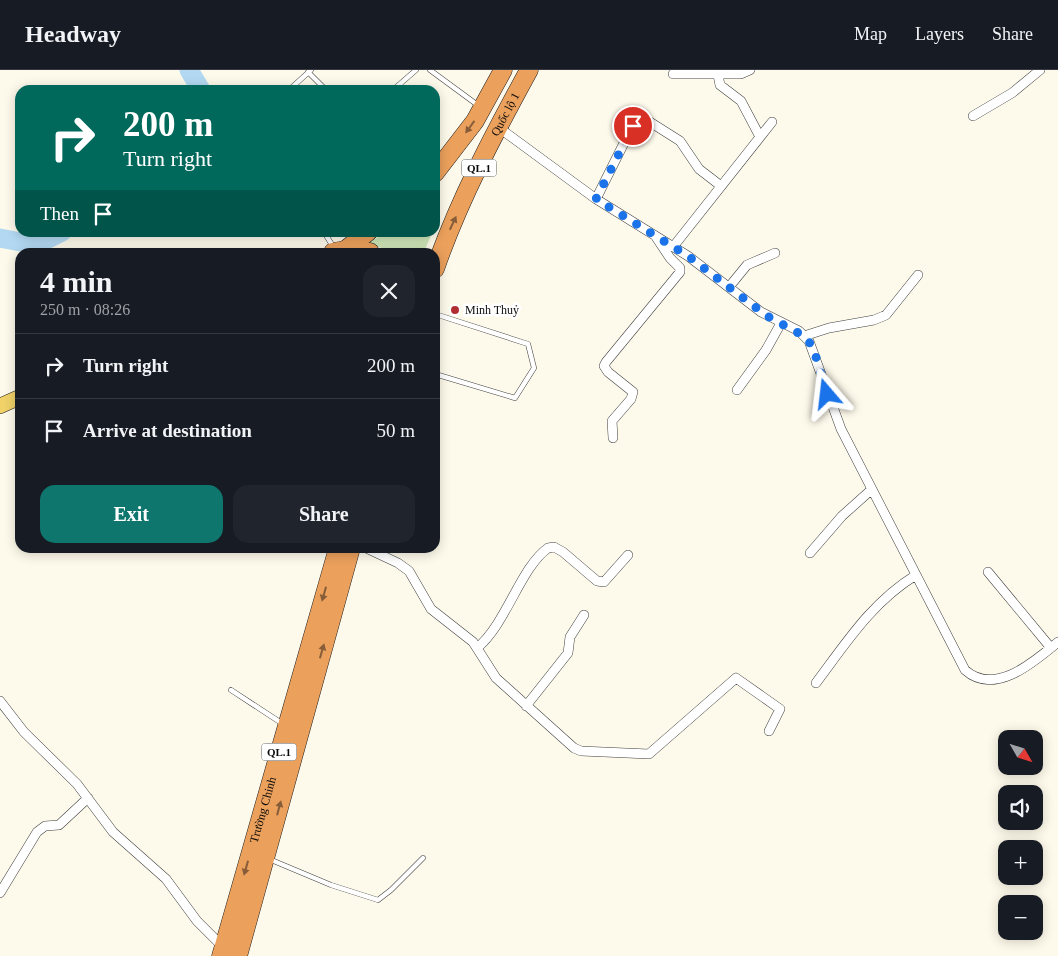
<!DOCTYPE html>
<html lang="en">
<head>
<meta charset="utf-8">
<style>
	body { margin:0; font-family:Georgia,serif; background:#20242c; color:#f1f3f6; height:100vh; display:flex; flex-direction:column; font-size:19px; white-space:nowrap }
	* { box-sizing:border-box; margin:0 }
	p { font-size:16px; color:#9ea1a6 }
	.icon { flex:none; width:28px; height:28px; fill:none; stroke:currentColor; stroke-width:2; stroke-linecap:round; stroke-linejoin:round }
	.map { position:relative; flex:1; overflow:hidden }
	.panel { position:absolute; left:15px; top:178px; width:425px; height:305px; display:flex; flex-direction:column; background:#171b24; border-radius:15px; box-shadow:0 2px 12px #0003 }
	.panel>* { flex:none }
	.banner { position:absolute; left:15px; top:15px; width:425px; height:152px; border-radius:15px; box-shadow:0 2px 12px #0003; background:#00695c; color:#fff; overflow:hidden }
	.needle { width:32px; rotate:129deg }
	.buttons { position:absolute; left:998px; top:660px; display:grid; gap:10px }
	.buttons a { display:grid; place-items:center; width:45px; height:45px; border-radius:10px; background:#171b24; box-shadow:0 2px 12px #0003; font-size:25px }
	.pin { position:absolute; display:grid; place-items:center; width:42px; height:42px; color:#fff; margin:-21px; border:2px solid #fff; border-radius:50%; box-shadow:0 1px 5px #0007 }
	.me { position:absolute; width:55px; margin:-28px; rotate:343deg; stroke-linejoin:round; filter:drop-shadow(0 0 4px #0008) }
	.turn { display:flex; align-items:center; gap:18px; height:105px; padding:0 25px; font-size:22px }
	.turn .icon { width:65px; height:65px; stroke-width:2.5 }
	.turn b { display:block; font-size:35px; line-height:42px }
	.then { display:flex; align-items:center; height:48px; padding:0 25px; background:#0003; gap:10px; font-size:19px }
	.round { display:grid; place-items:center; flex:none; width:52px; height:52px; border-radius:15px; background:#20242c }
	.summary { display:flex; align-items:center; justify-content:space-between; height:85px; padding:0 25px }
	h1 { font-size:30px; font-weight:700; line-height:38px }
	.button { display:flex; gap:10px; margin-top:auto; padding:10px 25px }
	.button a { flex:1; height:58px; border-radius:15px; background:#0f766e; color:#fff; font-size:20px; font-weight:700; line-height:58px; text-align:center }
	.button a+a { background:#20242c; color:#f1f3f6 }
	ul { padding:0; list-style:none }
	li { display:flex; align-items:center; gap:15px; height:65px; padding:0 25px; border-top:1px solid #363941 }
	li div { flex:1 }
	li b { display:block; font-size:19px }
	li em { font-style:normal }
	header { display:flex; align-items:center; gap:30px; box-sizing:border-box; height:70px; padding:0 25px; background:#171b24; border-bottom:1px solid #363941 }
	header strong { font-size:24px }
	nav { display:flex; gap:28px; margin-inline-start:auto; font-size:18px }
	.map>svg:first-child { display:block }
	.green { fill:#cee5b7 }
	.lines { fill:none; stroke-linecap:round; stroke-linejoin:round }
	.river { stroke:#b3d9f2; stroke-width:19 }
	.lane-casing { stroke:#3e3e3e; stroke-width:5.5 }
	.street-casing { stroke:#3e3e3e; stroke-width:10 }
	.primary-casing { stroke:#1c1c1c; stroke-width:16 }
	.highway-casing { stroke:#1c1c1c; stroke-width:19 }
	.lane { stroke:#fff; stroke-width:4.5 }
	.street { stroke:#fff; stroke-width:9 }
	.primary { stroke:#f0d269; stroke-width:15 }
	.highway { stroke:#eba05c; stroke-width:18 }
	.oneway { fill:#865d38 }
	.route { stroke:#1a73e8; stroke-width:9; stroke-dasharray:0 16.2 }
	.poi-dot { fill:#b22d31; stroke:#fff; stroke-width:2 }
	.labels { text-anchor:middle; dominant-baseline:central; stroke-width:5; stroke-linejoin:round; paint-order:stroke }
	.shield { fill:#fff; stroke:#545454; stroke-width:1 }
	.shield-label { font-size:11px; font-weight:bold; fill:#0b0b0b }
	.street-label { font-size:12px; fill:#0b0b0b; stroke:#fff }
	.poi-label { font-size:12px; fill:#0b0b0b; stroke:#fff; text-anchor:start }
</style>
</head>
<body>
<header>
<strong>Headway</strong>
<nav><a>Map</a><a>Layers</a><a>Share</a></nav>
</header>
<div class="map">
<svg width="1058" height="886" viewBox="0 0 1058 886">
	<rect width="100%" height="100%" fill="#fefaeb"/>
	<!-- green -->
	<path class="green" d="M387 163H432L424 182H389L382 178 366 173Z"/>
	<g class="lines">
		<!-- river -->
		<path class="river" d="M189 0 201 20
			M0 168 36 175 62 162"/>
		<defs>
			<path id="lane" d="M430 0 479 36
				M308 2 326 20
				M289 20 311 0
				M393 20 416 0
				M324 162 334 178
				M435 244 528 274 534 298 515 328 435 304
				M231 620 283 654
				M269 789 331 815 378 830 391 820 423 788"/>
			<path id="street" d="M673 4H741L750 0
				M718 5 720 15 741 31 760 67
				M973 46 1012 23 1040 0
				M498 57 596 129 688 186 761 242 799 261 809 271 841 359 965 600C995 627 1035 591 1058 572
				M596 129 635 51 639 49 650 52 680 71 699 99 721 116
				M673 177 772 52
				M729 217 747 195 775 183
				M804 266 829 258 874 250 886 245 918 205
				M737 320 766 280 781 253
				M613 368 612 351 631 329 633 322 608 302 604 296 606 292 680 202V198L670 188 656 167
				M366 478 398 493 409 501 431 539 473 572 496 608 574 678 581 681 649 684 736 608 780 639 769 661
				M810 483 842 446 871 420
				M988 502 1051 578
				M477 578C507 553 520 498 548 478L554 477 563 482 597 511 604 512 628 485
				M816 613C846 573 872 532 916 505
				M0 631 24 662 77 714 113 762 166 809 197 851 224 878
				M526 636 568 583 570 567 584 545
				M0 823 37 762 45 756 59 755 88 728"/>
			<path id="primary" d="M0 336 20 327"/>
			<g id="highway">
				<path d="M435 103 475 51 503 0"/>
				<path d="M345 180 368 162"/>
				<path d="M333 182 345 180 370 182"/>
				<path id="s1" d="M435 199C459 130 494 64 529 0"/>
				<path id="s2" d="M221 886 338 478"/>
				<path d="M238 886 351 478"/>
			</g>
		</defs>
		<!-- lane casing -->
		<use href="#lane" class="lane-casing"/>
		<!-- street casing -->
		<use href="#street" class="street-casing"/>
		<!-- primary casing -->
		<use href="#primary" class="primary-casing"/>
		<!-- highway casing -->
		<use href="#highway" class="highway-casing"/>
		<!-- lane -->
		<use href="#lane" class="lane"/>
		<!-- street -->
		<use href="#street" class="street"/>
		<!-- primary -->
		<use href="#primary" class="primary"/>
		<!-- highway -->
		<use href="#highway" class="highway"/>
	</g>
	<!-- one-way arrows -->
	<defs><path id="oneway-solid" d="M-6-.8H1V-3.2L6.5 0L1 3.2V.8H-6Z" transform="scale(1.25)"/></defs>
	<g class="oneway">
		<use href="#oneway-solid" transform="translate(470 57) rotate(126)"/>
		<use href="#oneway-solid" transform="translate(453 153) rotate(-65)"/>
		<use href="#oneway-solid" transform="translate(324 524) rotate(106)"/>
		<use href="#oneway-solid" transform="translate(322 581) rotate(-74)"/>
		<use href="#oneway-solid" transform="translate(279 738) rotate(-75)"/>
		<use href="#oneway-solid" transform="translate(246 798) rotate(106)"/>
	</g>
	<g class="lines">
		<!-- route -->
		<path class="route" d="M633 56 596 129 688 186 767 246 804 266 813 277 827 324"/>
	</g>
	<!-- markers -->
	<circle class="poi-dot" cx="455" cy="240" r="5"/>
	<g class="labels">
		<!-- shield labels -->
		<g class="shield">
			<rect x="461.5" y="89.5" width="35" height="17" rx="4"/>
			<rect x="261.5" y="673.5" width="35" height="17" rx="4"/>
		</g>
		<g class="shield-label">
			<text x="479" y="98">QL.1</text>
			<text x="279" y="682">QL.1</text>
		</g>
		<!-- street labels -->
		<g class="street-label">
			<text stroke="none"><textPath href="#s1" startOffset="170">Quốc lộ 1</textPath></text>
			<text stroke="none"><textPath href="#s2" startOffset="152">Trường Chinh</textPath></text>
		</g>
		<!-- poi labels -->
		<g class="poi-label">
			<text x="465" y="240">Minh Thuỷ</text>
		</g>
	</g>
</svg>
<div class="buttons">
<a><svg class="needle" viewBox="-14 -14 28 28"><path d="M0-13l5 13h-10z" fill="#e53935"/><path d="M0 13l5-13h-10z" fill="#9ea1a6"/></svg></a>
<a><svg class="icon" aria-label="sound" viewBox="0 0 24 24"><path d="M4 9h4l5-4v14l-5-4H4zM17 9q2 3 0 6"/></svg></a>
<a>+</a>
<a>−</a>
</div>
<div class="pin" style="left:633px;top:56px;background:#d93025"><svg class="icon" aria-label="arrive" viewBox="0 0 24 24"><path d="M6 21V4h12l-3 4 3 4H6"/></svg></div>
<svg class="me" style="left:827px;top:324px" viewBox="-20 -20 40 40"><path d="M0-17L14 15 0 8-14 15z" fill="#1a73e8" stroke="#fff" stroke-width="4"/></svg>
<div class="banner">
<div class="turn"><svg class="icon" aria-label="right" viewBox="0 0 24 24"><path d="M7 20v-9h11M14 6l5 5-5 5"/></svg><div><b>200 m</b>Turn right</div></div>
<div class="then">Then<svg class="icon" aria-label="arrive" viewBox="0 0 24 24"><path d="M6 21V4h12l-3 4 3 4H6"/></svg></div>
</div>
<section class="panel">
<div class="summary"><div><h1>4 min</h1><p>250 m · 08:26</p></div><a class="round"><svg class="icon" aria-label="close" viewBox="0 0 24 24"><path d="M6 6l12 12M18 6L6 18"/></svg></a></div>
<ul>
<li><svg class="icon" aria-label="right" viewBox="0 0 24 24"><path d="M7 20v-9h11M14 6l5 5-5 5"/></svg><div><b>Turn right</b></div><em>200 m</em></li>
<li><svg class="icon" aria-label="arrive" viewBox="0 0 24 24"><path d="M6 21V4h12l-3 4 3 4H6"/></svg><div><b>Arrive at destination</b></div><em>50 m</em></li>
</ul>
<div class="button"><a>Exit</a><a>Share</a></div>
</section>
</div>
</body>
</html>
